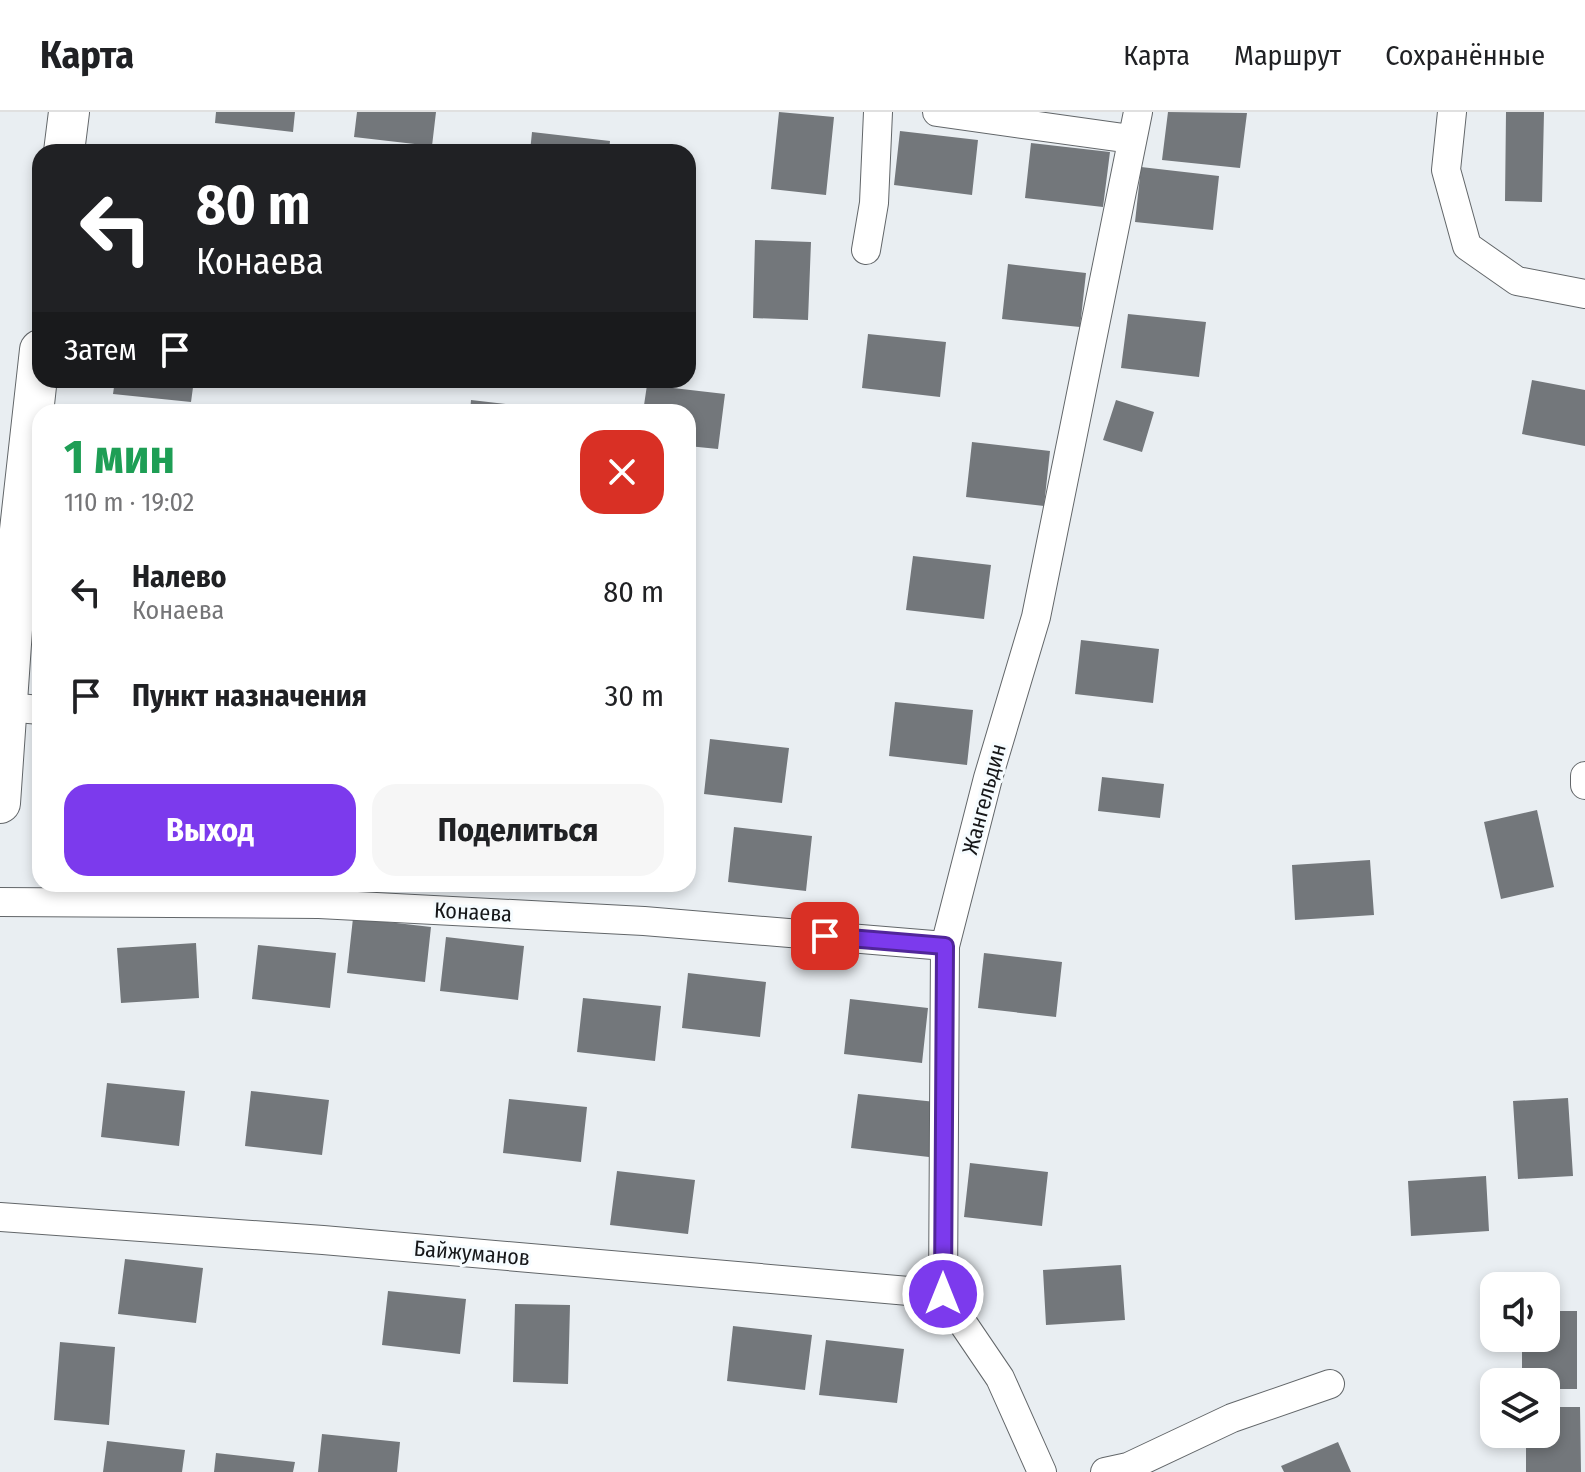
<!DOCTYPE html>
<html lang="ru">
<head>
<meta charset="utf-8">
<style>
	body { margin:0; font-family:"Fira Sans Condensed",sans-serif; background:#f6f6f6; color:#202124; height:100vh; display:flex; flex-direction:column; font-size:30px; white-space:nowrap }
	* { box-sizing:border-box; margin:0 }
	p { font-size:26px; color:#757577 }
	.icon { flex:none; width:44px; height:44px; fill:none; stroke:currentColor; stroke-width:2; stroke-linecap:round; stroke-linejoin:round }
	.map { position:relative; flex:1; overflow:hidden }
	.panel { position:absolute; left:32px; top:292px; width:664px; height:488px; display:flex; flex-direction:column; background:#fff; border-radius:24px; box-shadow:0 4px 12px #0003 }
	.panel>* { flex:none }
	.top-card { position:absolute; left:32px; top:32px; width:664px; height:244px; border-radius:24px; box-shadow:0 4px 12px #0003; background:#202124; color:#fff; overflow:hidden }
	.fabs { position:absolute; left:1480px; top:1160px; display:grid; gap:16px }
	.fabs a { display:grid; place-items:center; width:80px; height:80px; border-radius:16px; background:#fff; box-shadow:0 4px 12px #0003; font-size:40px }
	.pin { position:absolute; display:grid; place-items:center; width:68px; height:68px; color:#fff; margin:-34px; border-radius:16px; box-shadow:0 4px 12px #0006 }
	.me { position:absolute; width:88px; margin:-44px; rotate:0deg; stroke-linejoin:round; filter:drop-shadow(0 0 6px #0008) }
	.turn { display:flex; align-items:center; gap:28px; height:168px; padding:0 32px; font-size:36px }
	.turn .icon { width:104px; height:104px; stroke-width:2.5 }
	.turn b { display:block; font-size:56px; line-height:68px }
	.then { display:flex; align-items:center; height:76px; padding:0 32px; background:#0003; gap:16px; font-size:30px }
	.round { display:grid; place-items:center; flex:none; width:84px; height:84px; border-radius:24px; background:#f6f6f6 }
	.overview { display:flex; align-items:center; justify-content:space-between; height:136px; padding:0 32px }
	h1 { font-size:48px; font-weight:700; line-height:60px; color:#1e9e55 }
	.cta { display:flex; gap:16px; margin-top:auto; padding:16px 32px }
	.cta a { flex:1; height:92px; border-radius:24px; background:#7c3aed; color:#fff; font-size:32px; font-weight:700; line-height:92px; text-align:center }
	.cta a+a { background:#f6f6f6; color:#202124 }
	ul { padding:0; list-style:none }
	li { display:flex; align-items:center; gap:24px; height:104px; padding:0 32px }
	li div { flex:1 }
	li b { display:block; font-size:30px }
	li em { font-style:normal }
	header { display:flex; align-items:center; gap:48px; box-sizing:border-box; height:112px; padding:0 40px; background:#fff; border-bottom:2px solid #e0e0e0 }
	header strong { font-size:38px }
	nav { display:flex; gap:44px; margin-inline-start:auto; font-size:28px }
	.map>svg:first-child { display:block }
	.building { fill:#73777b }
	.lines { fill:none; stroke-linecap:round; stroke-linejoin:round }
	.minor-casing { stroke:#626669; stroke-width:30 }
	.secondary-casing { stroke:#626669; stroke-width:42 }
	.minor { stroke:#fff; stroke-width:28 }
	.secondary { stroke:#fff; stroke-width:40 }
	.route-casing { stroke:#51269a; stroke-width:20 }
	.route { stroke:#7c3aed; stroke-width:14 }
	.labels { text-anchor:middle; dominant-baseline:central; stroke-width:6; stroke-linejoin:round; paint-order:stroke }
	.street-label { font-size:22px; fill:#161719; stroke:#f6fcff }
</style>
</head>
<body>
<header>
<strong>Карта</strong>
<nav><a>Карта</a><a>Маршрут</a><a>Сохранённые</a></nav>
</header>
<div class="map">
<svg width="1585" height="1360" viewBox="0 0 1585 1360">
	<rect width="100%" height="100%" fill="#e9eef2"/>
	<!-- building -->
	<path class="building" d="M216 0H295L293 20 215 11Z
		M357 0H436L432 34 354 25Z
		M779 0 834 5 826 83 771 77Z
		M1168 0 1247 1 1240 56 1162 48Z
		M1506 0H1544L1542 90 1505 89Z
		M900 19 978 28 972 83 894 73Z
		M532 20 610 29 609 40H530Z
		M1031 31 1110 40 1103 95 1025 86Z
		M1141 55 1219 64 1213 118 1135 110Z
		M755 128 811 130 808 208 753 206Z
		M1008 152 1086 161 1080 215 1002 207Z
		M1128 202 1206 210 1199 265 1121 256Z
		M868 222 946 230 940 285 862 276Z
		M115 268H194L191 290 113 282Z
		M1532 268 1585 278V334L1522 322Z
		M647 273 725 282 718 337 688 334V300H643Z
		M471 288 549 297V300H470Z
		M1116 288 1154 300 1142 340 1103 328Z
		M972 330 1050 339 1044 394 966 385Z
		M913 444 991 453 984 507 906 498Z
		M1081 528 1159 537 1153 591 1075 582Z
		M895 590 973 598 967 653 889 644Z
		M710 627 789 636 782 691 704 682Z
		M1102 665 1164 672 1160 706 1098 699Z
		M1537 698 1554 775 1501 787 1484 710Z
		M734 715 812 724 806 779 728 770Z
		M1370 748 1374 803 1295 808 1292 753Z
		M574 772H595V776Z
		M353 806 431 815 425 870 347 861Z
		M446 825 524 834 518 888 440 879Z
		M196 831 199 886 121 891 117 836Z
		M258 833 336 841 330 896 252 887Z
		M984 841 1062 850 1056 905 978 896Z
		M688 861 766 870 760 925 682 916Z
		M583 886 661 894 655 949 577 940Z
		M850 887 928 896 922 951 844 942Z
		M107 971 185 979 179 1034 101 1025Z
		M251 979 329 988 322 1043 245 1034Z
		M858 982 936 990 929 1045 851 1036Z
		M1568 986 1573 1064 1518 1067 1513 989Z
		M509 987 587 995 581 1050 503 1041Z
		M970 1051 1048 1060 1042 1114 964 1105Z
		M617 1059 695 1068 688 1122 610 1113Z
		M1486 1064 1489 1119 1411 1124 1408 1069Z
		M125 1147 203 1156 196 1211 118 1202Z
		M1121 1153 1125 1208 1046 1213 1043 1158Z
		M388 1179 466 1187 460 1242 382 1233Z
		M515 1192 570 1193 568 1272 513 1270Z
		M1546 1199H1577V1277H1546V1270H1522V1226H1546Z
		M733 1214 812 1223 805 1278 727 1269Z
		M826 1228 904 1237 897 1291 819 1283Z
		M60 1230 115 1235 109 1313 54 1308Z
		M1546 1295H1580L1581 1360H1526V1322H1546Z
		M322 1322 400 1330 397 1360H318Z
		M107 1329 185 1338 182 1360H103Z
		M1338 1330 1351 1360H1284L1281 1354Z
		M216 1341 295 1350 293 1360H214Z"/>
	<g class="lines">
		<defs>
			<path id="minor" d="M937 0 1131 27
				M1452 0 1446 58 1467 134 1517 169 1585 182
				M866 138 874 91 878 0
				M7 595 40 598
				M1585 664V673
				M0 790 319 792 644 809 945 834
				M0 1105 323 1128 943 1182
				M1042 1360 1000 1266 943 1182 945 834 988 666 1036 505 1138 0
				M1105 1360 1128 1355 1232 1306 1330 1272"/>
			<path id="secondary" d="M64 40 69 0
				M0 691 17 445 40 238"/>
		</defs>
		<!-- minor casing -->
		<use href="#minor" class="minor-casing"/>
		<!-- secondary casing -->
		<use href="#secondary" class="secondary-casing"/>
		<!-- minor -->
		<use href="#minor" class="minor"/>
		<!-- secondary -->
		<use href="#secondary" class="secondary"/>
	</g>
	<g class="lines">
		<defs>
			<path id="route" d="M825 824 945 834 943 1182"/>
		</defs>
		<!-- route casing -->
		<use href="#route" class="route-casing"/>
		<!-- route -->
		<use href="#route" class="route"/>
	</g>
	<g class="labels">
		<!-- street labels -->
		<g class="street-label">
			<text transform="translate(984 687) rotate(-75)">Жангельдин</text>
			<text transform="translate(473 800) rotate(3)">Конаева</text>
			<text transform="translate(472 1141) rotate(5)">Байжуманов</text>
		</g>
	</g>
</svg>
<div class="fabs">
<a><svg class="icon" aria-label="sound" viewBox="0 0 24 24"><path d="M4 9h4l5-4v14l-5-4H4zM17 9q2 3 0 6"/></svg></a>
<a><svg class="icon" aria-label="layers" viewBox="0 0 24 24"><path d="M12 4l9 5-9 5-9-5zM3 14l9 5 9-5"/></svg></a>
</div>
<div class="pin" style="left:825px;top:824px;background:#d93025"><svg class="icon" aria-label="arrive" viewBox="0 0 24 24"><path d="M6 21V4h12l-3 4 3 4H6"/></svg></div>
<svg class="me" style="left:943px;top:1182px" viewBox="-20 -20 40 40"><circle r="17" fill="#7c3aed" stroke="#fff" stroke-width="3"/><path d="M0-11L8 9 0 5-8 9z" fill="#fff"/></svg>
<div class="top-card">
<div class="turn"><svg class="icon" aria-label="left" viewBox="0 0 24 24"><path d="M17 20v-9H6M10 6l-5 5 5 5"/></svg><div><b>80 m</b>Конаева</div></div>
<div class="then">Затем<svg class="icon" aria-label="arrive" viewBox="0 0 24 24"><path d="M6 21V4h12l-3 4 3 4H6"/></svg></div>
</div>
<section class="panel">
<div class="overview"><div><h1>1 мин</h1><p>110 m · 19:02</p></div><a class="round" style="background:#d93025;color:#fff"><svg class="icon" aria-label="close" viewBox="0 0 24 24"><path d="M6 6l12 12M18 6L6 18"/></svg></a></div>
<ul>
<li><svg class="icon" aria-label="left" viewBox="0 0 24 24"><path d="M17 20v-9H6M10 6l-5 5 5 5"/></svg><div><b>Налево</b><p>Конаева</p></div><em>80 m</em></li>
<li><svg class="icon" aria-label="arrive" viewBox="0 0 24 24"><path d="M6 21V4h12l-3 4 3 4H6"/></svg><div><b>Пункт назначения</b></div><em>30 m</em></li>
</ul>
<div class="cta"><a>Выход</a><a>Поделиться</a></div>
</section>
</div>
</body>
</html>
